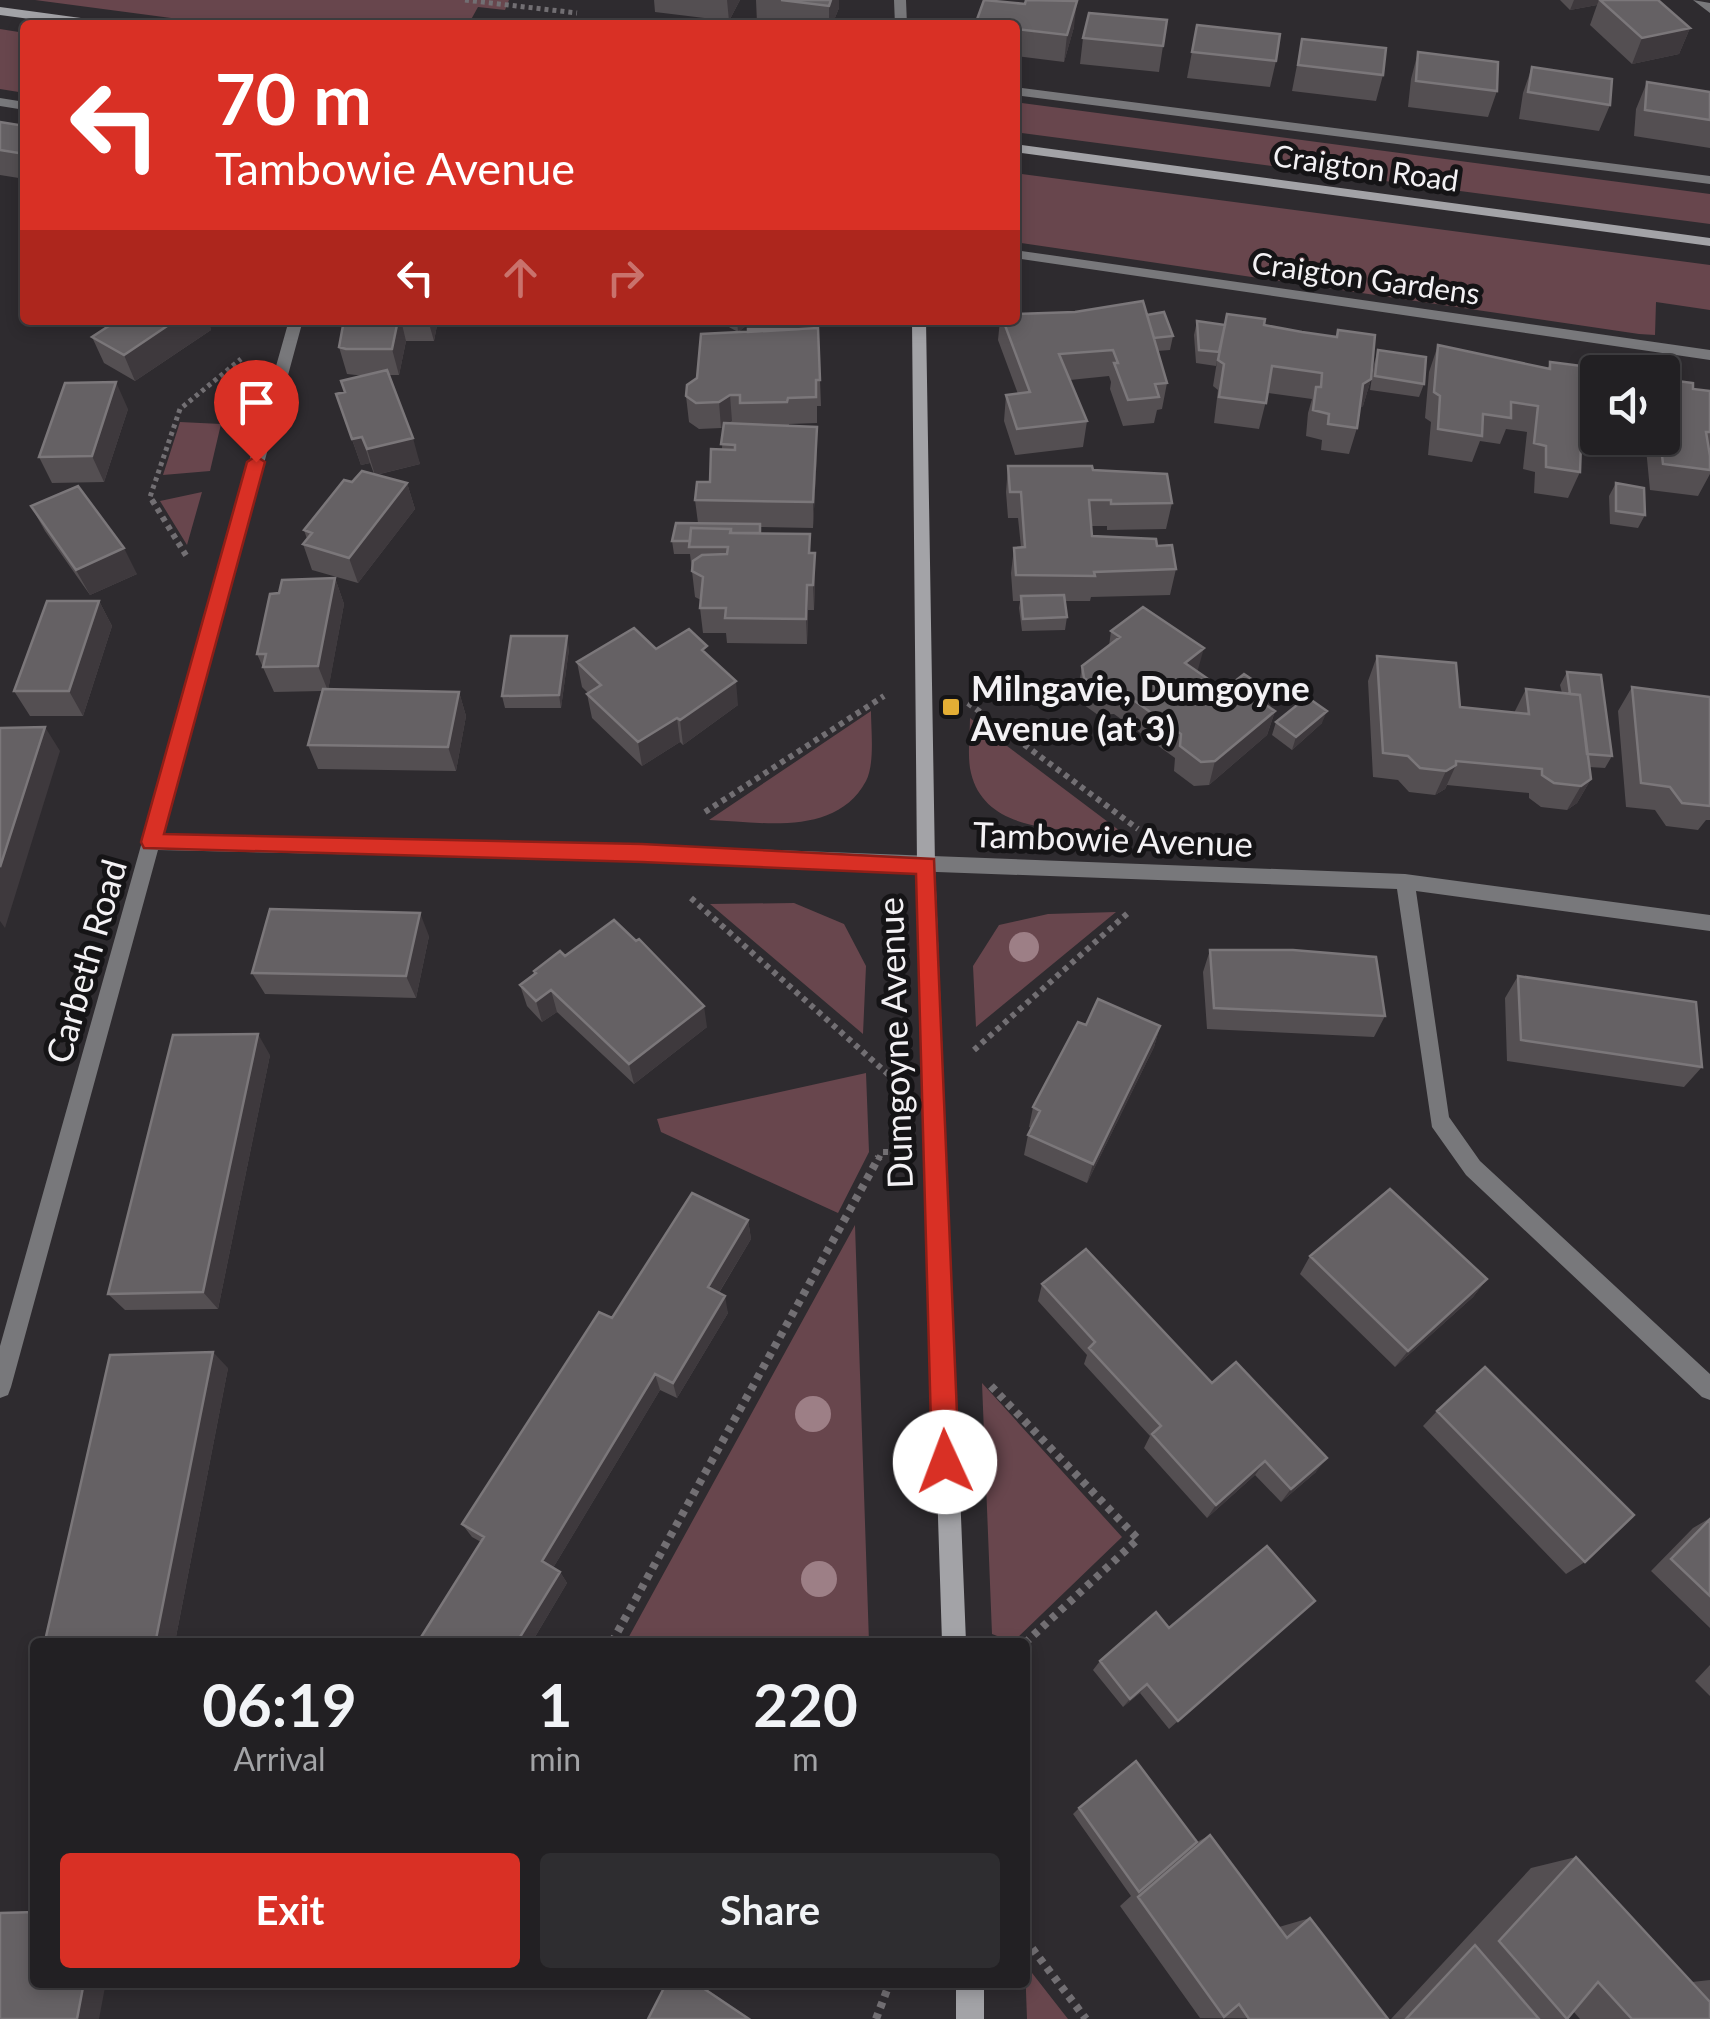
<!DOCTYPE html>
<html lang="en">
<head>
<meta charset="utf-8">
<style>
	body { margin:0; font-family:Lato,sans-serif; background:#2e2d30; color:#f1f3f6; height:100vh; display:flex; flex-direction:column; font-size:38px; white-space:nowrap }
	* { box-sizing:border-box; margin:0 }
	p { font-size:32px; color:#a2a3a6 }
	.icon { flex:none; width:55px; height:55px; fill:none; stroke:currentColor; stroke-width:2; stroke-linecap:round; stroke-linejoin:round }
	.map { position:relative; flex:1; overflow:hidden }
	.details { position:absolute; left:30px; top:1638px; width:1000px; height:350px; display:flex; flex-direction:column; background:#222023; border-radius:10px; box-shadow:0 5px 15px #0003,0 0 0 2px #3f3e41 }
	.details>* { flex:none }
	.hud { position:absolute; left:20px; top:20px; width:1000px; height:305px; border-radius:10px; box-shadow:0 5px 15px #0003,0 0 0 2px #3f3e41; background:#d93025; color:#fff; overflow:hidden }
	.controls { position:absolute; left:1580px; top:355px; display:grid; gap:20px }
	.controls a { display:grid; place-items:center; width:100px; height:100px; border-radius:10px; background:#222023; box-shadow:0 5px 15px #0003,0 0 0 2px #3f3e41; font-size:50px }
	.pin { position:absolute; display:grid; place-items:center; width:85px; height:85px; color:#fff; margin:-102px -42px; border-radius:50% 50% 50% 0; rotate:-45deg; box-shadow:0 0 10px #0007 }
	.pin .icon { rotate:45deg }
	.me { position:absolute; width:110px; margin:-55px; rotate:358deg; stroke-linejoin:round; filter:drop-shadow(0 0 8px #0008) }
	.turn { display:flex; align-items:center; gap:35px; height:210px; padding:0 30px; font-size:45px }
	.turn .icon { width:130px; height:130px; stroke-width:2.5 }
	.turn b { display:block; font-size:70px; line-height:85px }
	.lanes { display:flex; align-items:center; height:95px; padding:0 30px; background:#0003; justify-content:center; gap:50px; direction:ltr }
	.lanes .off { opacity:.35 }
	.eta { display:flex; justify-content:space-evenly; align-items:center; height:170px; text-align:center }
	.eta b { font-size:60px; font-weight:700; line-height:70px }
	.action { display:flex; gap:20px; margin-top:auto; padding:20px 30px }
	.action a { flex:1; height:115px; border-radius:10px; background:#d93025; color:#fff; font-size:40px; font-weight:700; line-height:115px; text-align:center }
	.action a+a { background:#2e2d30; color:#f1f3f6 }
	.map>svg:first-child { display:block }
	.green { fill:#68464d }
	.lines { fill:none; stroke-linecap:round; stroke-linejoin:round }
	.path-far2 { stroke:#726f73; stroke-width:5; stroke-dasharray:4 4; stroke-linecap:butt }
	.path-far1 { stroke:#726f73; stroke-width:6; stroke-dasharray:5 5; stroke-linecap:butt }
	.path { stroke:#726f73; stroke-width:8; stroke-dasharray:6 6; stroke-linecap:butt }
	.street { fill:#78787b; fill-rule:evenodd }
	.secondary { fill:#a3a3a7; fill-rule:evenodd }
	.tree { fill:#9d7f86 }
	.wall { fill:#544f52 }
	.shaded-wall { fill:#3e393d }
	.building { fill:#656164; stroke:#7b777a; stroke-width:2.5 }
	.route { fill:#d93025; stroke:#8d1f18; stroke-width:2.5 }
	.poi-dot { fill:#e4ae35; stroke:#151416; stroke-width:4 }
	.labels { text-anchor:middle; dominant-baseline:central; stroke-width:10; stroke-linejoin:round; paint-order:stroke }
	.far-street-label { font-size:30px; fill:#f3f1f4; stroke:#151416 }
	.poi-label { font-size:35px; font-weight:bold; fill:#f3f1f4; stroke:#151416; text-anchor:start }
	.street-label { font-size:35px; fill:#f3f1f4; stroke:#151416 }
</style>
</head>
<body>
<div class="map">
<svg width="1710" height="2019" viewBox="0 0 1710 2019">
	<rect width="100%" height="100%" fill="#2e2b2f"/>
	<!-- green -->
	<path class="green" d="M35 0H509L505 10 478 7 468 25H224Z
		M0 29 25 33V93L0 89Z
		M1015 102 1710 194V224L1015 132Z
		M1015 173 1710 265V310L1656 302 1655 335 1639 334 1015 242Z
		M180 422 221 424 210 471 163 475Z
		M202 492 187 545 160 501Z
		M871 711C871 730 875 764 866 781 836 837 762 822 709 820Z
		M970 718 1120 831C1071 830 986 836 971 773 967 757 970 735 970 718Z
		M794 903 844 924 866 966 863 1034 710 904Z
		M1116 912 976 1027 973 966 999 925 1048 914Z
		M866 1073 869 1152 838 1213 661 1132 657 1119Z
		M855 1225 869 1642H626Z
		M982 1383 1122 1537 1013 1642 992 1634Z
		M1025 1964 1068 2019H1027Z"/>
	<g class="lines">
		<!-- path-far2 -->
		<path class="path-far2" d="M465 0 577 13
			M154 503 150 497 180 409 241 359"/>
		<!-- path-far1 -->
		<path class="path-far1" d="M152 500 187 557
			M968 703 1138 829
			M705 812 884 696
			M691 898 890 1076
			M974 1050 1129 912
			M878 1160 882 1152H896"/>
		<!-- path -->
		<path class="path" d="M991 1386 1138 1539 1025 1643
			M612 1642 879 1157
			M1025 1939 1086 2019
			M876 2019 890 1982"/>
		<!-- street -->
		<path class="street" d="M894 0H906L907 25H895Z
			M1693 0 1710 3V13Z
			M1015 87 1710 176V184L1015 95Z
			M0 98 25 102V110L0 106Z
			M1015 250 1710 350V360L1015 258Z
			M289 320H303L163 835 642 845 1405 874 1710 915V931L1416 891 1449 1117 1480 1161 1710 1374V1400L1702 1397 1466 1175 1432 1127 1397 889 642 861 158 850 11 1387 8 1395 0 1398V1346Z"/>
		<!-- secondary -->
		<path class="secondary" d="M0 7 103 21 109 25H75L0 15Z
			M1015 144 1710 238V246L1015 152Z
			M912 320H926L935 865 966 1642H942L917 865Z
			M956 1982H984V2019H956Z"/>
	</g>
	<!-- trees -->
	<g class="tree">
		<circle cx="1024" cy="947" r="15"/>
		<circle cx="813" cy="1414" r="18"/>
		<circle cx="819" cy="1579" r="18"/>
	</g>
	<!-- wall -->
	<path class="wall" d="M654 0H740L729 21 655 12Z
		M756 0H839V8L832 25H772L757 23Z
		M1560 0H1658L1690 28 1679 54 1632 64 1590 25 1597 5 1570 10Z
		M1167 20 1159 72 1080 64 1083 38Z
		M1015 25 1074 27 1064 62 1015 56Z
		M1197 25 1276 61 1270 87 1187 78Z
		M1302 39 1383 75 1376 101 1292 91Z
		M1418 52 1497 91 1488 117 1408 107 1411 79Z
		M1532 67 1610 105 1599 131 1519 119 1523 93Z
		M1647 82 1710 92V148L1634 136 1636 109Z
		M0 122 25 126V179L0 175Z
		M1147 315 1173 336 1170 350 1157 351 1167 383 1162 409 1157 410 1154 423 1123 426 1110 389 1111 382 1109 376 1070 380 1087 421 1083 447 1015 455 1004 421 1006 395 1018 394 998 340 1000 320Z
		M118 320H208L211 330 135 381 104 363 92 337Z
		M344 320H438L434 341H406L399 375H389L420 464 376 475 407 483 415 509 358 583 312 570 303 544 307 539 304 530 352 482 374 474 370 463 361 465 336 394 345 392 365 376 347 374 339 347Z
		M716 320H754L738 332Z
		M1197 321 1225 325H1264L1302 332 1336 337 1338 330 1371 379 1363 406 1360 408 1357 428 1349 454 1321 450 1322 440 1306 436 1308 413 1312 399 1268 393 1259 429 1214 423 1218 390 1213 386 1218 355 1216 366 1196 363 1194 335Z
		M818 328 821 406H817V423L789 424V425L817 453 813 528 761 527V533L810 534V553H815V578L814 610H808L807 644 727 643 726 633H703L700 608 701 600 695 597 690 554H674L672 541 698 523 695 500 710 482 722 449 723 427 721 428 699 429 689 422 686 396Z
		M1438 345 1548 368 1550 362 1590 383 1598 384V424L1585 423 1582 430 1580 472 1568 498 1534 493 1535 472 1523 469 1527 432 1506 429 1500 444 1480 441 1472 462 1428 455 1431 422 1425 418 1429 372Z
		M1378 350 1424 384 1419 397 1370 390 1374 364Z
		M1693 389 1710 391V474L1698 496 1650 490 1645 438H1662Z
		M128 409 104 482 52 483 39 457Z
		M1008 466 1093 470 1172 503 1166 529 1107 530V526H1091L1092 536 1157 546 1176 569 1170 595 1091 597 1090 601H1065L1067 617 1065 630 1022 631 1019 608 1020 601H1013L1011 573 1014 548 1021 547 1018 518H1008L1006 492Z
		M1616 483 1645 515 1638 528 1610 524 1609 496Z
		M31 506 137 574 90 595 45 531Z
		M335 578 344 604 328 690 459 692 466 716 456 771 318 769 308 745 322 691 274 692 257 654 279 593Z
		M99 601 112 626 83 716H30L14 691Z
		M1111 631 1198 672 1224 690 1270 707 1275 711 1267 735 1209 785 1194 786 1174 771 1175 758 1114 714 1098 715 1080 702 1078 691 1082 666 1109 646Z
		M569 649 561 708H505L502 696Z
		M656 649 708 656 738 705 683 745 680 742 642 766 592 718 587 694 588 693 582 687 577 662Z
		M1377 656 1460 707 1514 713 1526 689 1562 693 1560 685 1567 672 1612 756 1605 768 1589 767 1591 779 1577 803 1567 810 1541 807 1529 798V793L1447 785 1445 789 1435 795 1409 792 1398 780 1373 777 1368 681Z
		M1632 687 1710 697V820H1706L1698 830 1666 826 1655 810 1626 807 1618 711Z
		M1276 722 1322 723 1292 750 1272 735Z
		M429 936 416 998 265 994 252 973Z
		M1210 950 1385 1016 1374 1037 1207 1029 1203 972Z
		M565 956 707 1027 634 1084 557 1012 542 1022 527 1006 520 985 534 974V971Z
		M1518 976 1702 1067 1684 1087 1507 1061 1505 998Z
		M1086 1025 1160 1026 1154 1047 1087 1183 1024 1155 1028 1135 1031 1128 1029 1127 1033 1107Z
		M270 1055 218 1309 125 1310 108 1294Z
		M748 1220 751 1239 719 1293 728 1313 677 1398 660 1390 553 1568 560 1572 567 1583 532 1642H418L481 1542 472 1537 462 1524 612 1318Z
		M1310 1256 1487 1279 1473 1297 1395 1367 1300 1274Z
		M1042 1284 1212 1383 1316 1472 1281 1502 1255 1475 1207 1518 1144 1448 1150 1436 1084 1364 1087 1355 1038 1301Z
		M228 1368 175 1642H48L45 1641Z
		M1437 1411 1585 1562 1566 1574 1423 1426Z
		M1710 1518V1628L1651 1571 1693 1528Z
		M1303 1612 1169 1729 1140 1693 1123 1707 1093 1670 1100 1661 1169 1628Z
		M1710 1665V1696L1695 1681Z
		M1079 1808 1197 1842 1210 1835 1279 1927 1310 1918 1388 2019 1200 2018 1120 1906 1131 1896 1073 1814Z
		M1576 1857 1692 1982 1710 1980V2019H1580L1573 2011 1567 2019H1391L1531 1868Z"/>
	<!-- shaded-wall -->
	<path class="shaded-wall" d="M727 0H740L729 21Z
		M831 0H839V8L832 25H829V6Z
		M1574 0H1599L1597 5 1570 10Z
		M1077 1 1074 27 1064 62 1067 35Z
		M1690 28 1679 54 1632 64 1642 38Z
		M176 320H208L211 330 135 381 124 355Z
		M398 320H401L406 341 399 375 392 349Z
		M428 320H438L434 341Z
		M737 320H754L738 332Z
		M1371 379 1363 406 1355 411 1363 384Z
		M116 382 128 409 104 482 92 456Z
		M730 395 732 421 721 428 719 402Z
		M1589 414 1577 440 1582 417Z
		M817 427V453L813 528V502Z
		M362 437 370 463 361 465 352 439Z
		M413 438 420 464 375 475 367 449Z
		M407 483 415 509 358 583 349 558Z
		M124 548 137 574 90 595 76 570Z
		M815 553V578L814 610 813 585Z
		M335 578 344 604 328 691 318 666Z
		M807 585 808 610 807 644 806 619Z
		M99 601 112 626 83 716 69 691Z
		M567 636 569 649 561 708 559 695Z
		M1204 648 1197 673 1185 663Z
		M736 681 738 705 683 745 680 720Z
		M459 692 466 716 456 771 448 747Z
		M1274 694 1267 717 1275 711 1267 735 1209 785 1215 761 1263 703Z
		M1327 711 1322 723 1292 750 1296 737Z
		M677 718 680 742 642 766 638 742Z
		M45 727 60 751 5 928 0 921V867Z
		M1456 765 1445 789 1435 795 1446 771Z
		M1591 779 1577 803 1567 810 1581 786Z
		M420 913 429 936 416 998 406 976Z
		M551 990 557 1012 542 1022 536 1001Z
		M704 1006 707 1027 634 1084 629 1064Z
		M1160 1026 1154 1047 1087 1183 1093 1164Z
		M258 1034 270 1055 218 1309 203 1292Z
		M748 1220 751 1239 712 1304 708 1287Z
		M1487 1279 1473 1297 1395 1367 1408 1351Z
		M725 1296 728 1313 677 1398 673 1383Z
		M213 1352 228 1368 175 1642H163L156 1639Z
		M655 1374 660 1390 550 1573 542 1561Z
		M1327 1458 1316 1472 1281 1502 1291 1489Z
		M1265 1461 1255 1475 1207 1518 1216 1505Z
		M560 1572 567 1583 532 1642H517Z
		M1147 1684 1140 1693 1123 1707 1130 1699Z
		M84 1982H106L99 2019H77Z
		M694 1982H696L751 2019H749Z"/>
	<!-- building -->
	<path class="building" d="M781 0H831L829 6Z
		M984 0 1025 4 1026 0 1077 1 1067 35 1015 29V25H975Z
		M1600 0H1658L1690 28 1642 38Z
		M1089 13 1167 20 1163 46 1083 38Z
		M1197 25 1280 34 1276 61 1192 52Z
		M1302 39 1386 48 1383 75 1298 65Z
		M1418 52 1498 62 1497 91 1416 81Z
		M1532 67 1612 79 1610 105 1528 92Z
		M1647 82 1710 92V120L1645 110Z
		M0 122 25 126V154L0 150Z
		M1143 301 1167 383 1155 384 1159 397 1128 400 1114 363H1118L1113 350 1059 354 1087 421 1017 429 1006 395 1030 392 1003 320H1015V314L1075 312Z
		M1164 312 1173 336 1154 338 1147 315Z
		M1227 314 1265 319 1264 325 1302 332 1337 337 1338 330 1375 335 1371 379 1363 384 1357 428 1328 424 1329 414 1313 410 1316 387H1321L1322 373 1272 366 1266 403 1219 397 1224 364 1218 360Z
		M118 320H176L124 355 92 337Z
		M344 320H398L392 349H346L339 347Z
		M1197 321 1225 325 1219 352 1199 350Z
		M818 328 820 380H816V397L788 398 787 402 740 403V395H730L719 402 696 403 686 396 687 385 697 378 701 334Z
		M748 329H802L748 332Z
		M1438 345 1550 369V362L1590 367 1589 414 1582 417 1580 472 1546 467V446L1534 443 1538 406 1511 402V418L1483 414 1482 436 1438 429 1440 396 1434 392Z
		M1378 350 1426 357 1424 384 1375 376Z
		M387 370 413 438 367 449 362 437 352 439 336 394 345 392 341 381Z
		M1662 379 1693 383V389L1710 391V432H1706L1710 456V470L1663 464 1660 438H1662Z
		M116 382 92 456 39 457 65 383Z
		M1590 383 1598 384V410L1589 409Z
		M724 423 817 427 813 502 695 500 697 482H710L711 449 735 450V445L721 444Z
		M1008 466H1092L1093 470 1167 474 1172 503 1111 504V500H1089L1092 536 1156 539 1157 546 1172 545 1176 569 1094 572 1095 576 1016 575 1014 548 1025 547 1023 520 1021 492H1010Z
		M362 471 407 483 349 558 303 544 312 533 304 530 344 480 352 482Z
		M1616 483 1644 488 1645 515 1616 511Z
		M78 486 124 548 76 570 31 506Z
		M676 523 760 524V533H731V529L691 528 690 541H672Z
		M691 528 731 529 730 533 810 534 809 553H815L813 585H807L806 619 725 618 726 608H700L703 577 692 571 693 561 702 555 727 554 728 547H689Z
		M335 578 318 666 263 667 266 654H257L270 594 279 593 282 580Z
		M1064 595 1067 617 1023 619 1021 596Z
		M47 601H99L69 691H14Z
		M1143 607 1204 648 1185 663 1224 690 1244 674 1274 694 1263 703 1275 711 1215 761 1201 762 1180 746 1181 734 1118 689 1102 690 1084 678 1082 666 1120 637 1111 631Z
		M634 628 656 649 689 629 707 646 702 650 736 681 680 720 677 718 638 742 587 694 601 685 577 662Z
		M511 636H567L559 695 502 696Z
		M1377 656 1456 663 1460 707 1529 714 1526 689 1580 695 1591 779 1581 786 1554 783 1542 775V769L1456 761V765L1446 771 1420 768 1408 756 1383 753Z
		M1567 672 1601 675 1612 756 1587 754 1580 695 1570 694Z
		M1632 687 1710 697V806L1682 803 1670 787 1641 783Z
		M323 689 459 692 448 747 308 745Z
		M1307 697 1327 711 1296 737 1276 722Z
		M45 727 0 867V728Z
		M270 909 420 913 406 976 252 973Z
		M614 920 636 941 639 939 704 1006 629 1064 551 990 536 1001 520 985 536 973 534 971 560 951 565 956Z
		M1210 950H1293L1376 957 1385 1016 1214 1008Z
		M1518 976 1696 1002 1702 1067 1521 1040Z
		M1098 999 1160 1026 1093 1164 1028 1135 1040 1111 1033 1107 1078 1022 1086 1025Z
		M258 1034 203 1292 108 1294 173 1035Z
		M1390 1189 1487 1279 1408 1351 1310 1256Z
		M692 1193 748 1220 708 1287 725 1296 673 1383 655 1374 542 1561 560 1572 517 1642H418L484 1537 462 1524 599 1312 612 1318Z
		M1086 1249 1212 1383 1236 1362 1327 1458 1291 1489 1265 1461 1216 1505 1152 1434 1161 1426 1089 1348 1095 1342 1042 1284Z
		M213 1352 156 1639 45 1641 110 1355Z
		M1485 1367 1634 1515 1585 1562 1437 1411Z
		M1710 1519V1596L1671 1559Z
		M1267 1546 1315 1601 1178 1721 1147 1684 1130 1699 1100 1661 1156 1612 1169 1628Z
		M1136 1761 1197 1842 1139 1892 1079 1808Z
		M1210 1835 1287 1938 1310 1918 1388 2019H1249L1239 2004 1224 2017 1138 1897Z
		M1576 1857 1710 2002V2019H1632L1598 1982 1567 2019 1499 1941Z
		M35 1912V1982H84L77 2019H0V1913Z
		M1475 1945 1539 2019H1406Z
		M667 1982H694L749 2019H648Z"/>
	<!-- route -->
	<path class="route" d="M256 456 265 462 164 834 642 844 934 859 959 1462 955 1471 945 1475 936 1471 932 1462 916 874 642 862 144 848 141 842 247 462Z"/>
	<!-- markers -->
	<rect class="poi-dot" x="941" y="697" width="20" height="20" rx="5"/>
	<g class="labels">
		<!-- far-street labels -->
		<g class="far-street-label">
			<text transform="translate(1366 167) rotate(8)">Craigton Road</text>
			<text transform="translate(1366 277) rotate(8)">Craigton Gardens</text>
		</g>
		<!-- poi labels -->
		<g class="poi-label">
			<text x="971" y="687">Milngavie, Dumgoyne<tspan x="971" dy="40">Avenue (at 3)</tspan></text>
		</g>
		<!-- street labels -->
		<g class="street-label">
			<text transform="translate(1113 838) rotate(2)">Tambowie Avenue</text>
			<text transform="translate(85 961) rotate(-74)">Carbeth Road</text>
			<text transform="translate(894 1043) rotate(-92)">Dumgoyne Avenue</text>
		</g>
	</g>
</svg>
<div class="controls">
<a><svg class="icon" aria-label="sound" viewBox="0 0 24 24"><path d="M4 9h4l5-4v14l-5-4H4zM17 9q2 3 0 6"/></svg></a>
</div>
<div class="pin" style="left:256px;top:462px;background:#d93025"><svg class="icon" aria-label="arrive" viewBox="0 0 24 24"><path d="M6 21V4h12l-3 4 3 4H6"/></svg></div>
<svg class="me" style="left:945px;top:1462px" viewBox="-20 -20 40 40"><circle r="19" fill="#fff"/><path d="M0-13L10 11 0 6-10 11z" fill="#d93025"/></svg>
<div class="hud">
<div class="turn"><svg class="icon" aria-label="left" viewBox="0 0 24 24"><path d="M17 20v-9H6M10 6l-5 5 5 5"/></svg><div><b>70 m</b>Tambowie Avenue</div></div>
<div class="lanes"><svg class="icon" aria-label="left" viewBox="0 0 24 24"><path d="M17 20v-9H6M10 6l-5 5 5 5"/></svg><svg class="icon off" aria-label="ahead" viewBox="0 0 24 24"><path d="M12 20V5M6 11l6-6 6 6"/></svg><svg class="icon off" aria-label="right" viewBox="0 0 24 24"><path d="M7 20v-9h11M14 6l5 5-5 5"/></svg></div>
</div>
<section class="details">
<div class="eta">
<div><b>06:19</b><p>Arrival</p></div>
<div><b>1</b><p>min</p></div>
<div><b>220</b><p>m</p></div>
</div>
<div class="action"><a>Exit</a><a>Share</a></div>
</section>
</div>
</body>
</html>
